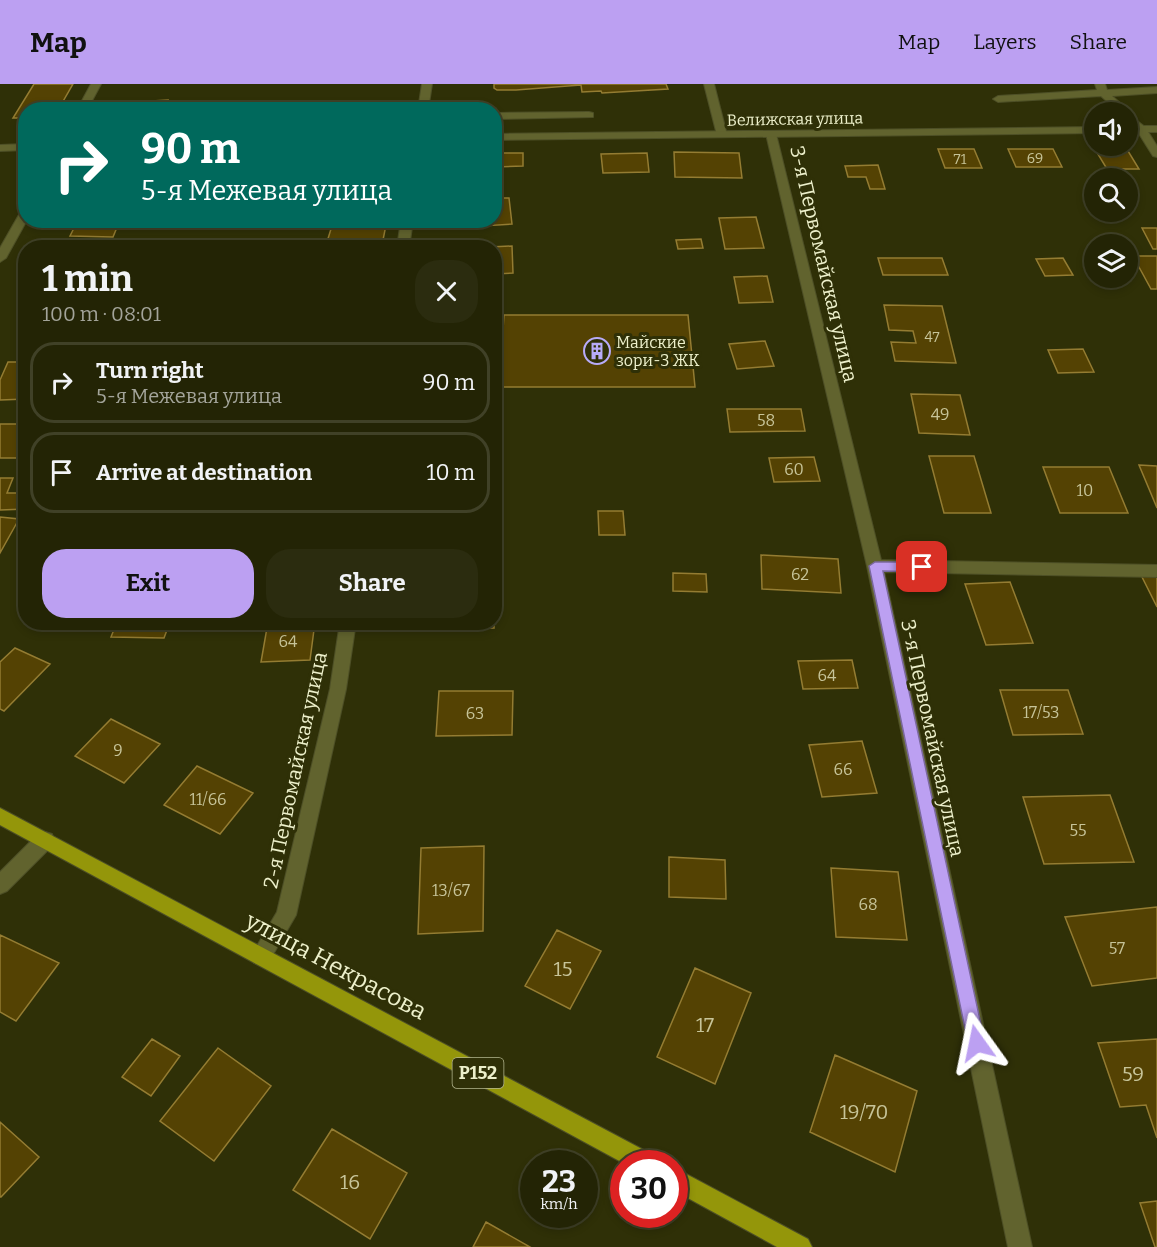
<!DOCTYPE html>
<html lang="en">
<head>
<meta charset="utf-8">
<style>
	body { margin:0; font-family:Bitter,serif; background:#2b2c0f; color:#f1f3f6; height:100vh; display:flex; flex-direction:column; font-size:22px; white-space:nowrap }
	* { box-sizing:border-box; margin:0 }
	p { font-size:20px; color:#a3a49a }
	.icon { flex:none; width:33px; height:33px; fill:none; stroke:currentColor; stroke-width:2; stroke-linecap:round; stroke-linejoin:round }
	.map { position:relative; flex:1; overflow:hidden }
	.side { position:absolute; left:18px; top:156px; width:484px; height:390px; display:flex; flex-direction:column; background:#232405; border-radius:24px; box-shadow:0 3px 9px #0003,0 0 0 2px #404127 }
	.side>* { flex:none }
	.hud { position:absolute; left:18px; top:18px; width:484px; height:126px; border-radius:24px; box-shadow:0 3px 9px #0003,0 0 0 2px #404127; background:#00695c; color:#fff; overflow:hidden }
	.fabs { position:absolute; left:1084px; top:18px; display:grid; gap:12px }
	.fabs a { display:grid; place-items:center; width:54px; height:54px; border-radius:50%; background:#232405; box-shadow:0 3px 9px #0003,0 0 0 2px #404127; font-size:30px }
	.speed { position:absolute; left:520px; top:1066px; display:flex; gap:12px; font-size:30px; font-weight:700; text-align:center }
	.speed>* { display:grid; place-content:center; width:78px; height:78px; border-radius:50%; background:#232405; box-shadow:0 3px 9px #0003,0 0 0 2px #404127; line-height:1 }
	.speed small { font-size:15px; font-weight:400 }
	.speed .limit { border:9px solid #d22; background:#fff; color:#111 }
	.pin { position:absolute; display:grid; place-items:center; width:51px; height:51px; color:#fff; margin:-26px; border-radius:12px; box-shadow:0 3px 9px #0006 }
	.me { position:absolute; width:66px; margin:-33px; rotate:348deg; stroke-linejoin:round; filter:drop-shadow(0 0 4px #0008) }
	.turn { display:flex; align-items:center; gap:21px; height:126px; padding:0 24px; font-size:27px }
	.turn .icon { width:78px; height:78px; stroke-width:2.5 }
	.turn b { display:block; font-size:42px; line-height:51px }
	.round { display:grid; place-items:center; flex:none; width:63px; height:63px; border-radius:24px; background:#2b2c0f }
	.overview { display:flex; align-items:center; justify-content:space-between; height:102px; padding:0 24px }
	h1 { font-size:36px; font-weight:700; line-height:45px }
	.primary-button { display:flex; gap:12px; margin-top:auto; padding:12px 24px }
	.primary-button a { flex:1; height:69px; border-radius:24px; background:#bca0f2; color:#111; font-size:24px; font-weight:700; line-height:69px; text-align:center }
	.primary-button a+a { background:#2b2c0f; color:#f1f3f6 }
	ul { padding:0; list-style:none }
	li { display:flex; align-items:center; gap:18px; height:81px; margin:0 12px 9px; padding:0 12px; border:3px solid #404127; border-radius:24px }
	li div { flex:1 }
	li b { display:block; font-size:22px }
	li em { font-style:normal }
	header { display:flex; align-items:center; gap:36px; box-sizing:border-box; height:84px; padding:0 30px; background:#bca0f2; color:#111 }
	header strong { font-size:28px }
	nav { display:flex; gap:33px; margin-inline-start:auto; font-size:21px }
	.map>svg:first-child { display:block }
	.building { fill:#544203; stroke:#947c32; stroke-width:1.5 }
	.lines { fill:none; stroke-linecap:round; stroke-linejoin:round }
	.service-casing { stroke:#4d4f26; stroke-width:2 }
	.minor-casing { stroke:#4d4f26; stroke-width:2 }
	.tertiary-casing { stroke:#4d4f26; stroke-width:2 }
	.primary-casing { stroke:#4d4f26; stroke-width:2 }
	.service { fill:#61632e; fill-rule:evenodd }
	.minor { fill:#61632e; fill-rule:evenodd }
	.tertiary { fill:#61632e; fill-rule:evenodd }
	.primary { fill:#94960a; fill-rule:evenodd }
	.route { fill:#bca0f2; stroke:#7a689d; stroke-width:1.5 }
	.labels { text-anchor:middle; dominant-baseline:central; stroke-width:6; stroke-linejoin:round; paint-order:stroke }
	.far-number-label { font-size:14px; fill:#c7c499 }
	.far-street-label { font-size:16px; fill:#edf0cb; stroke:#2f3007 }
	.far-poi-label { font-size:16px; fill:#edf0cb; stroke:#2f3007; text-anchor:start }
	.number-label { font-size:16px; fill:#c7c499 }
	.shield { fill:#2f3007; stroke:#b4b690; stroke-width:1.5 }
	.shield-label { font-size:18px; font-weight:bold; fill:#edf0cb }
	.street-label { font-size:20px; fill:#edf0cb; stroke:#2f3007 }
	.near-number-label { font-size:20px; fill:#c7c499 }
	.near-street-label { font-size:24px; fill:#edf0cb; stroke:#2f3007 }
</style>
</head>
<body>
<header>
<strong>Map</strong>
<nav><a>Map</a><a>Layers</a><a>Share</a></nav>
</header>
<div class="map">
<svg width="1157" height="1163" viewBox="0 0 1157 1163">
	<rect width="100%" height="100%" fill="#2f3007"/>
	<!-- building -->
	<path class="building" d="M34 0H73L58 26H26V34H13Z
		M494 0H666L668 5 602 9 601 7 582 8 581 1 516 6H497L494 4Z
		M168 16 165 26H130L133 18Z
		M404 22 403 26H365L366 23Z
		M285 23 284 26H217L218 24Z
		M1093 62H1125L1139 85H1107Z
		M938 65H974L982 84H945Z
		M1008 65H1053L1062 83H1016Z
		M674 68 739 69 742 94 675 93Z
		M495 69H523V82L495 83Z
		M647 69 649 88 603 89 601 70Z
		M878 81 885 105H870L866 93H848L845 82Z
		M495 114H509L512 140 482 142V136H495Z
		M756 133 764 164 725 165 719 134Z
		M78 136H120L113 153 70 152Z
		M352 136H387L382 161H326L331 145H350Z
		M1142 144H1157V165H1153Z
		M701 155 703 164 678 165 676 156Z
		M512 162 513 189 495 190V164H469Z
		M1133 172H1157V205H1151Z
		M878 174H942L948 191H883Z
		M1063 174 1073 191 1045 192 1036 175Z
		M767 192 773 218 739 219 734 193Z
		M884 221 942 222 956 279 895 277 891 258 916 259 913 247 889 246Z
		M504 231H688L695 303H499Z
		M765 257 774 282 737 285 729 260Z
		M1083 265 1094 288 1058 289 1048 266Z
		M8 278H26V315L0 316V296Z
		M911 310 960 311 970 351 919 349Z
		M727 325H801L805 347 730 348Z
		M0 340H26V361L20 374H0Z
		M495 345H500L499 379H495Z
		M929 372H974L991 429H944Z
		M814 373 820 397 774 398 769 374Z
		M1139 381 1157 382V424Z
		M1043 383H1109L1128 429H1060Z
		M0 394H13L7 409H26V425L0 426Z
		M495 423H501L497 462H495Z
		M598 427H623L625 451H599Z
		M0 433 19 435 0 469Z
		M761 471 838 475 841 509 762 505Z
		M673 489 706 490 707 508 673 507Z
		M1140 489H1157V523Z
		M1010 498 1033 559 986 561 965 500Z
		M117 538H170L164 554 111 553Z
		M268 538H315L310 576 261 578Z
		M438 538H494V544L438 546Z
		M15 564 50 580 4 627 0 625V578Z
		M852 576 858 604 803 605 798 577Z
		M1000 606H1068L1083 650 1013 651Z
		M439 607H513L512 651 436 652Z
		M111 635 160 660 124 699 75 672Z
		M862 657 877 709 822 713 809 661Z
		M197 682 253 709 220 750 164 721Z
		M1110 711 1134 778 1044 780 1023 713Z
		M484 762 483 847 418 850 421 764Z
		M669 773 725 776 726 815 669 813Z
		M831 784 898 788 907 856 836 853Z
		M1157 823V894L1092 902 1065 833Z
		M557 846 601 867 570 925 525 902Z
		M0 851 59 879 16 937 0 928Z
		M695 884 751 909 715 1000 657 973Z
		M152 955 180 972 151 1012 122 993Z
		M1157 955V1054L1146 1021 1120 1023 1098 959Z
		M218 964 271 1002 214 1077 160 1037Z
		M835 971 917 1007 895 1088 810 1048Z
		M0 1038 39 1073 1 1113H0Z
		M332 1045 407 1089 370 1155 293 1106Z
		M1157 1117V1163H1155L1140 1119Z
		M486 1138 530 1163H473Z"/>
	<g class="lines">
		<defs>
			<path id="service" d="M704 0H714L727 51 726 53 717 51Z
				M1095 0H1105L1107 6 1157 3V9L1112 12 1128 26 1129 28 1128 30 1119 28 1101 12 998 18 993 15 998 12 1097 6Z
				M589 28 593 29V33L495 35V29Z
				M1128 30 1145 43V47H1137L1128 39Z"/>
			<path id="minor" d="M91 0H101L87 26H77Z
				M422 0H432L428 26H418Z
				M1141 42 1145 43 1157 62V73L1153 72 1136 45Z
				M771 47 776 50 881 476 1157 481V493L884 488 1032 1163H1008L867 482 766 50Z
				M26 126V136H27L6 174 0 178V164L20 129Z
				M401 136H413L409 164H397Z
				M340 538H356L346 605 296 831 268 879 261 881 254 879 251 872 277 828 330 605Z
				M45 748 52 750 54 756 52 762 7 807 0 810V788L38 750Z"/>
			<path id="tertiary" d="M1128 42H1157V48H1128Z
				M1095 43V49L495 56V50Z
				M26 60V66L0 67V61Z"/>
			<path id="primary" d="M0 724 655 1072 658 1080H625L0 741Z
				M675 1084 808 1155 812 1163H777L675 1107Z"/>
		</defs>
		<!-- service casing -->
		<use href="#service" class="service-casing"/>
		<!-- minor casing -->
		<use href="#minor" class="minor-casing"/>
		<!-- tertiary casing -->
		<use href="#tertiary" class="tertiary-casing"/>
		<!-- primary casing -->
		<use href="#primary" class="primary-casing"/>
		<!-- service -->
		<use href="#service" class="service"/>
		<!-- minor -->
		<use href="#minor" class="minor"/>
		<!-- tertiary -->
		<use href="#tertiary" class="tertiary"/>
		<!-- primary -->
		<use href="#primary" class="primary"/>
	</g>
	<!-- route -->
	<path class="route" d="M875 478H922L928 483 922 488 883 487 985 959 983 965 977 967 971 965 968 959 869 482Z"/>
	<!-- icons -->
	<defs>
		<symbol id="building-ring" viewBox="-11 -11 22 22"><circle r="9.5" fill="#2f3007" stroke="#b7abf8" stroke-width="1.5"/><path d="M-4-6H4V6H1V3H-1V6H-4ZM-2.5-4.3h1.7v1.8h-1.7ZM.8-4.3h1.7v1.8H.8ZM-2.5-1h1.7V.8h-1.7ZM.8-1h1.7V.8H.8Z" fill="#b7abf8"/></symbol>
	</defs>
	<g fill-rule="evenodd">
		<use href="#building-ring" x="582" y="252" width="30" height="30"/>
	</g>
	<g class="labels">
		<!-- far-number labels -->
		<g class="far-number-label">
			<text x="1035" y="74">69</text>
			<text x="960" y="75">71</text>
			<text x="932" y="253">47</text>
		</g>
		<!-- far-street labels -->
		<g class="far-street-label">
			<text transform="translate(795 35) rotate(-1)">Велижская улица</text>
		</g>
		<!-- far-poi labels -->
		<g class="far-poi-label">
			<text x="616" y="258">Майские<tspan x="616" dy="18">зори-3 ЖК</tspan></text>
		</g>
		<!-- number labels -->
		<g class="number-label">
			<text x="940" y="330">49</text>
			<text x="766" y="336">58</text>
			<text x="794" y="385">60</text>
			<text x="1085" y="406">10</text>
			<text x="800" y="490">62</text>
			<text x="288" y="557">64</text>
			<text x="827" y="591">64</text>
			<text x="1041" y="628">17/53</text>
			<text x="475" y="629">63</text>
			<text x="118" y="666">9</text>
			<text x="843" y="685">66</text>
			<text x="208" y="715">11/66</text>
			<text x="1078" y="746">55</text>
			<text x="451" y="806">13/67</text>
			<text x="868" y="820">68</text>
			<text x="1117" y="864">57</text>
		</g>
		<!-- shield labels -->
		<rect class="shield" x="452.5" y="974" width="51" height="30" rx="4.5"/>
		<g class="shield-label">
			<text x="478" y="989">Р152</text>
		</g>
		<!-- street labels -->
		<g class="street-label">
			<text transform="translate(824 180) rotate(77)">3-я Первомайская улица</text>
			<text transform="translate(933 654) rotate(78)">3-я Первомайская улица</text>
			<text transform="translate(295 686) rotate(-78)">2-я Первомайская улица</text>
		</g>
		<!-- near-number labels -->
		<g class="near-number-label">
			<text x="563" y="885">15</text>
			<text x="705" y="941">17</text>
			<text x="1133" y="990">59</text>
			<text x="864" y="1028">19/70</text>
			<text x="350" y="1098">16</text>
		</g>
		<!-- near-street labels -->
		<g class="near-street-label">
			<text transform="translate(336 882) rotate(28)">улица Некрасова</text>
		</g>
	</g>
</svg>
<div class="fabs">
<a><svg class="icon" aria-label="sound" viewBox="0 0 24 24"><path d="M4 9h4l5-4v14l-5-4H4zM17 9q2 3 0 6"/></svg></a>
<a><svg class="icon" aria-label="search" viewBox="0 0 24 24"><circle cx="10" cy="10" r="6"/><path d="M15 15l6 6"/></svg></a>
<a><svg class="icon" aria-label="layers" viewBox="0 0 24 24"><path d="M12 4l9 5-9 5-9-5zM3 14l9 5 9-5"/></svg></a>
</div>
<div class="speed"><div>23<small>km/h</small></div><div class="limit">30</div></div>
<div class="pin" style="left:922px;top:483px;background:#d93025"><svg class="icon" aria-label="arrive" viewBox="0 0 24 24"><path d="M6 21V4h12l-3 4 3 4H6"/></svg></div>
<svg class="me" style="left:977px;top:959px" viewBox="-20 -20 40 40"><path d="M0-17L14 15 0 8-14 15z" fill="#bca0f2" stroke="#fff" stroke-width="4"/></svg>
<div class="hud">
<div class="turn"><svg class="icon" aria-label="right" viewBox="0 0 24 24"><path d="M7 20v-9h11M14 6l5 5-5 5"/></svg><div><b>90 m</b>5-я Межевая улица</div></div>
</div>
<section class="side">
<div class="overview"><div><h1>1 min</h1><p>100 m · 08:01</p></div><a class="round"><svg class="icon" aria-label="close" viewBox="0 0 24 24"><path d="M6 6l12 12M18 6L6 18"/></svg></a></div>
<ul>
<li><svg class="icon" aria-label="right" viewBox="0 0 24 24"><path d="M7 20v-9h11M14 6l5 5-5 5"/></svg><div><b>Turn right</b><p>5-я Межевая улица</p></div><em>90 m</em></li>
<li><svg class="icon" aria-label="arrive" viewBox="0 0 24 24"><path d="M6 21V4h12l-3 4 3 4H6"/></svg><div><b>Arrive at destination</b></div><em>10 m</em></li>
</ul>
<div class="primary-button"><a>Exit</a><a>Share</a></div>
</section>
</div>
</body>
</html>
